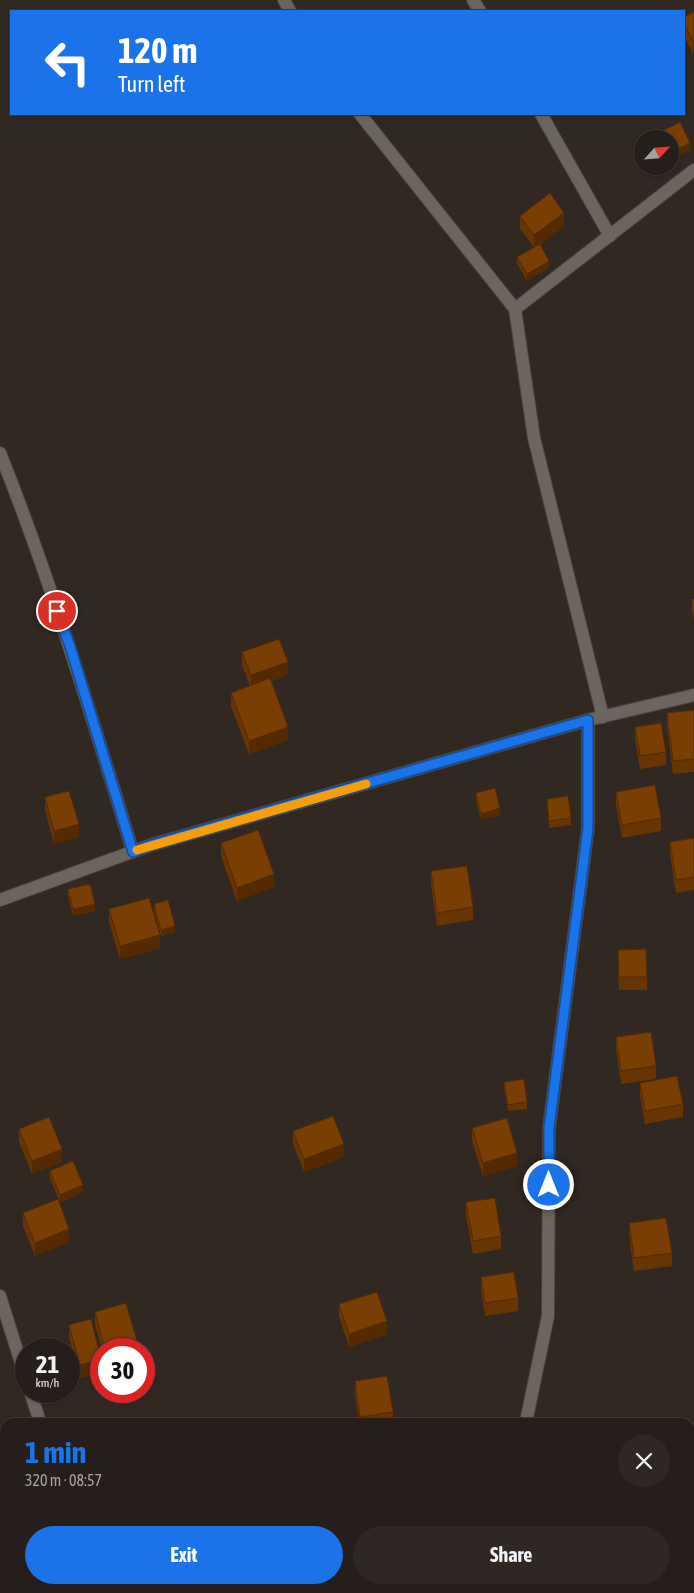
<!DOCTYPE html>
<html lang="en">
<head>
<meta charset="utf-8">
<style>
	body { margin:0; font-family:"Asap Condensed",sans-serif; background:#2e2723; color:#f1f3f6; height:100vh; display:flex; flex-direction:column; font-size:19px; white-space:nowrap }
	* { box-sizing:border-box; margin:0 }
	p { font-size:16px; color:#a4a2a2 }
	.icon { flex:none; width:28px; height:28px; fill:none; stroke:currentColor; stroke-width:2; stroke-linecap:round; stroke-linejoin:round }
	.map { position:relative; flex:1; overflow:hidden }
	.side { position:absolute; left:0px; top:1418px; width:695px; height:176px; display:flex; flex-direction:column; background:#261e1a; border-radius:15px 15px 0 0; box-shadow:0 1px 4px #0004,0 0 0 1px #423c39 }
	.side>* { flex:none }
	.guide { position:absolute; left:10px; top:10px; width:675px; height:105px; border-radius:0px; box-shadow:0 1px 4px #0004,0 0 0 1px #423c39; background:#1a73e8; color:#fff; overflow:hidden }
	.needle { width:32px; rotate:64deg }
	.tools { position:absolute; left:634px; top:130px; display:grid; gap:10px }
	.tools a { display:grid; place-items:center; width:45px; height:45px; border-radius:50%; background:#261e1a; box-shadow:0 1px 4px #0004,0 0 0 1px #423c39; font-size:25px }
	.speed { position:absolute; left:15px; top:1338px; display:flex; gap:10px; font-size:25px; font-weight:700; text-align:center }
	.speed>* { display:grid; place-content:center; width:65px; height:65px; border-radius:50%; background:#261e1a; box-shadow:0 1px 4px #0004,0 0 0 1px #423c39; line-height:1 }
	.speed small { font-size:12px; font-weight:400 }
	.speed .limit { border:8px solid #d22; background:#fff; color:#111 }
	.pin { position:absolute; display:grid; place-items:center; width:42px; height:42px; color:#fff; margin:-21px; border:2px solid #fff; border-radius:50%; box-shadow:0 1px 5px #0007 }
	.me { position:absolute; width:55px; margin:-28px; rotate:0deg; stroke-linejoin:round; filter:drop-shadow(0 0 4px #0008) }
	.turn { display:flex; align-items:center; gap:18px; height:105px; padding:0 25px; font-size:22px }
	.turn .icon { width:65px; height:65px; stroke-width:2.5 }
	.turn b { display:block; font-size:35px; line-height:42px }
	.round { display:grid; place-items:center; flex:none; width:52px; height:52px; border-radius:26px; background:#2e2723 }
	.summary { display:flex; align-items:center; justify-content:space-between; height:85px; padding:0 25px }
	h1 { font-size:30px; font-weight:700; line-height:38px; color:#1a73e8 }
	.cta { display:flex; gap:10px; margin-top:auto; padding:10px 25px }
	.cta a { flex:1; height:58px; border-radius:30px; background:#1a73e8; color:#fff; font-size:20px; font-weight:700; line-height:58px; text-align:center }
	.cta a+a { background:#2e2723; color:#f1f3f6 }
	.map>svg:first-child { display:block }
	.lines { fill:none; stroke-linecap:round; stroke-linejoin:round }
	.minor-casing { stroke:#4d433e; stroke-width:14 }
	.minor { stroke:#6a6561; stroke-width:12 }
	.wall { fill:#673502 }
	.shaded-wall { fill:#542b01 }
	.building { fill:#783e02; stroke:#542b01 }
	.route-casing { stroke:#114b97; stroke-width:12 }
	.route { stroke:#1a73e8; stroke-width:9 }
	.slow { stroke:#f59e0b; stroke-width:9 }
</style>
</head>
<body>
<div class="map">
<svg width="694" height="1593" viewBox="0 0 694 1593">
	<rect width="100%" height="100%" fill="#322822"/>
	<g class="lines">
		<defs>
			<path id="minor" d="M284 0 290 11
				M473 0 480 11
				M360 114 515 309 534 438 603 717
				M541 114 610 236
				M515 309 694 170
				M0 453C52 583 92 718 133 852
				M0 900 151 845 588 720 694 695
				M0 1296 26 1379
				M30 1391 40 1422
				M526 1422 548 1316 549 1128 588 828V720
				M690 1557 694 1564
				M109 1589 111 1593
				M377 1593 401 1589"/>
		</defs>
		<!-- minor casing -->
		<use href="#minor" class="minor-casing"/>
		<!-- minor -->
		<use href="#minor" class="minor"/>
	</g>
	<!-- wall -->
	<path class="wall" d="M694 12 693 54 684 36V17Z
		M520 216 564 226 540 244 549 268 527 281 517 263V257L534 247 520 229Z
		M692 599H694V618L692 612Z
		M242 652 288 675 271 681 288 740 249 754 231 706V693L250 686 242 665Z
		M694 710V772L673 774 667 726V713Z
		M635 727 666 752V765L640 769 635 740Z
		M616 792 661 818V831L622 838 616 805Z
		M476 793 500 815 481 820 476 800Z
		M45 797 79 837 54 844 45 810Z
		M547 799 571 818V825L549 828Z
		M694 838V890L676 893 670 855V842Z
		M221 843 274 887 237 901 221 856Z
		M431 871 473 907V920L437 926 431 884Z
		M68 889 95 911 73 916 68 896Z
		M154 904 175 932 161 936 154 911Z
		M109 909 160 948 120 959 109 922Z
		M618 963 647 977V990H619Z
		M616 1037 656 1066V1079L621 1084 616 1050Z
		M504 1082 527 1102V1109L508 1111 504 1089Z
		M640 1083 683 1104V1117L645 1124 640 1096Z
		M472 1128 517 1166 483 1176 472 1141Z
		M19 1129 62 1162 32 1174 19 1142Z
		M293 1131 344 1157 304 1172 293 1144Z
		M50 1171 83 1192 60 1202 50 1178Z
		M466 1202 501 1236V1249L473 1254 466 1216Z
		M23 1213 69 1242 35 1256 23 1226Z
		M629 1223 672 1253V1266L634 1271 629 1236Z
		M481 1277 518 1298V1311L485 1316 481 1290Z
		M339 1304 387 1334 349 1347 339 1317Z
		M95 1312 137 1349H102L95 1325Z
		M69 1325 101 1357V1372L80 1378 69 1338Z
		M355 1381 393 1412V1422H359L355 1394Z"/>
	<!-- shaded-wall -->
	<path class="shaded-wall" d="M694 40V53L693 54V41Z
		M690 143V150L670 160V153Z
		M564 213V226L534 248V235Z
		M549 261V268L527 281V274Z
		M288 662V675L251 688V675Z
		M288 727V740L249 754V741Z
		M500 808V815L481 820V814Z
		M79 824V837L54 844V831Z
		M274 874V887L237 901V888Z
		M95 904V911L73 916V909Z
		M175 926V932L161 936V930Z
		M160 935V948L120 959V946Z
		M344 1144V1157L304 1172V1159Z
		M62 1149V1162L32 1174V1161Z
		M517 1153V1166L483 1176V1163Z
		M83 1185V1192L60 1202V1195Z
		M69 1229V1242L35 1256V1243Z
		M387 1321V1334L349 1347V1334Z
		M137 1341V1349H108Z
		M101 1359V1372L80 1378V1365Z"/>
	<!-- building -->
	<path class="building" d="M694 12V40L693 41 684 23V17Z
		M680 122 690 143 670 153V139H654L653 136Z
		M550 193 564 213 534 235 520 216Z
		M540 244 549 261 527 274 517 257Z
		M279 639 288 662 251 675 242 652Z
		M270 678 288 727 249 741 231 693Z
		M694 710V759L673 761 667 713Z
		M661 723 666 752 640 756 635 727Z
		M655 785 661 818 622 825 616 792Z
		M495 788 500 808 481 814 476 793Z
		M69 791 79 824 54 831 45 797Z
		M568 796 571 818 549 821 547 799Z
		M258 830 274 874 237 888 221 843Z
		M694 838V877L676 880 670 842Z
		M467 866 473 907 437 913 431 871Z
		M90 884 95 904 73 909 68 889Z
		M149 898 160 935 120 946 109 909Z
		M168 900 175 926 161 930 154 904Z
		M646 949 647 977H619L618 950Z
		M651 1032 656 1066 621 1071 616 1037Z
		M677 1076 683 1104 645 1111 640 1083Z
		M524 1079 527 1102 508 1105 504 1082Z
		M333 1116 344 1144 304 1159 293 1131Z
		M49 1117 62 1149 32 1161 19 1129Z
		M507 1118 517 1153 483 1163 472 1128Z
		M73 1161 83 1185 60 1195 50 1171Z
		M495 1198 501 1236 473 1241 466 1202Z
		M58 1199 69 1229 35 1243 23 1213Z
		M666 1218 672 1253 634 1258 629 1223Z
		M514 1272 518 1298 485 1303 481 1277Z
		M377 1292 387 1321 349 1334 339 1304Z
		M126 1303 137 1341 108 1349H105L95 1312Z
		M91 1319 101 1359 80 1365 69 1325Z
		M387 1376 393 1412 360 1417 355 1381Z
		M236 1417 237 1422H208Z
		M667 1589H673V1593H652V1592Z"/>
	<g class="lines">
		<defs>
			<path id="route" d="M57 611 70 646 133 852 151 845 588 720V828L549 1128V1185"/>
		</defs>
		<!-- route casing -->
		<use href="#route" class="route-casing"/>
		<!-- route -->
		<use href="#route" class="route"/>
		<!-- slow -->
		<path class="slow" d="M137 850 366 784"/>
	</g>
</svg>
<div class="tools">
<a><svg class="needle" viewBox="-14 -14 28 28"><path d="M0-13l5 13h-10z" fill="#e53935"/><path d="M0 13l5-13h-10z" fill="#a4a2a2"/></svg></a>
</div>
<div class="speed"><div>21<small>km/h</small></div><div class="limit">30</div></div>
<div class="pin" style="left:57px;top:611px;background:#d93025"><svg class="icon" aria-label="arrive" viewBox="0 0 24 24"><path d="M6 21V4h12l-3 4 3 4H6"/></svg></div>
<svg class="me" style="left:549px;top:1185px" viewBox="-20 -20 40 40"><circle r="17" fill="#1a73e8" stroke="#fff" stroke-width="3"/><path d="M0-11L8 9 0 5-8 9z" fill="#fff"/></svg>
<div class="guide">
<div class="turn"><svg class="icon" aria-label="left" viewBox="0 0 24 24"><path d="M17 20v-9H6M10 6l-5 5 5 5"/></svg><div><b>120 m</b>Turn left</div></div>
</div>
<section class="side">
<div class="summary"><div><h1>1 min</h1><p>320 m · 08:57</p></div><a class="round"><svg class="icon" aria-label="close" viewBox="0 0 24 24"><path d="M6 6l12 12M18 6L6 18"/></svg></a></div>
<div class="cta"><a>Exit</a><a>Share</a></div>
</section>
</div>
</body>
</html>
